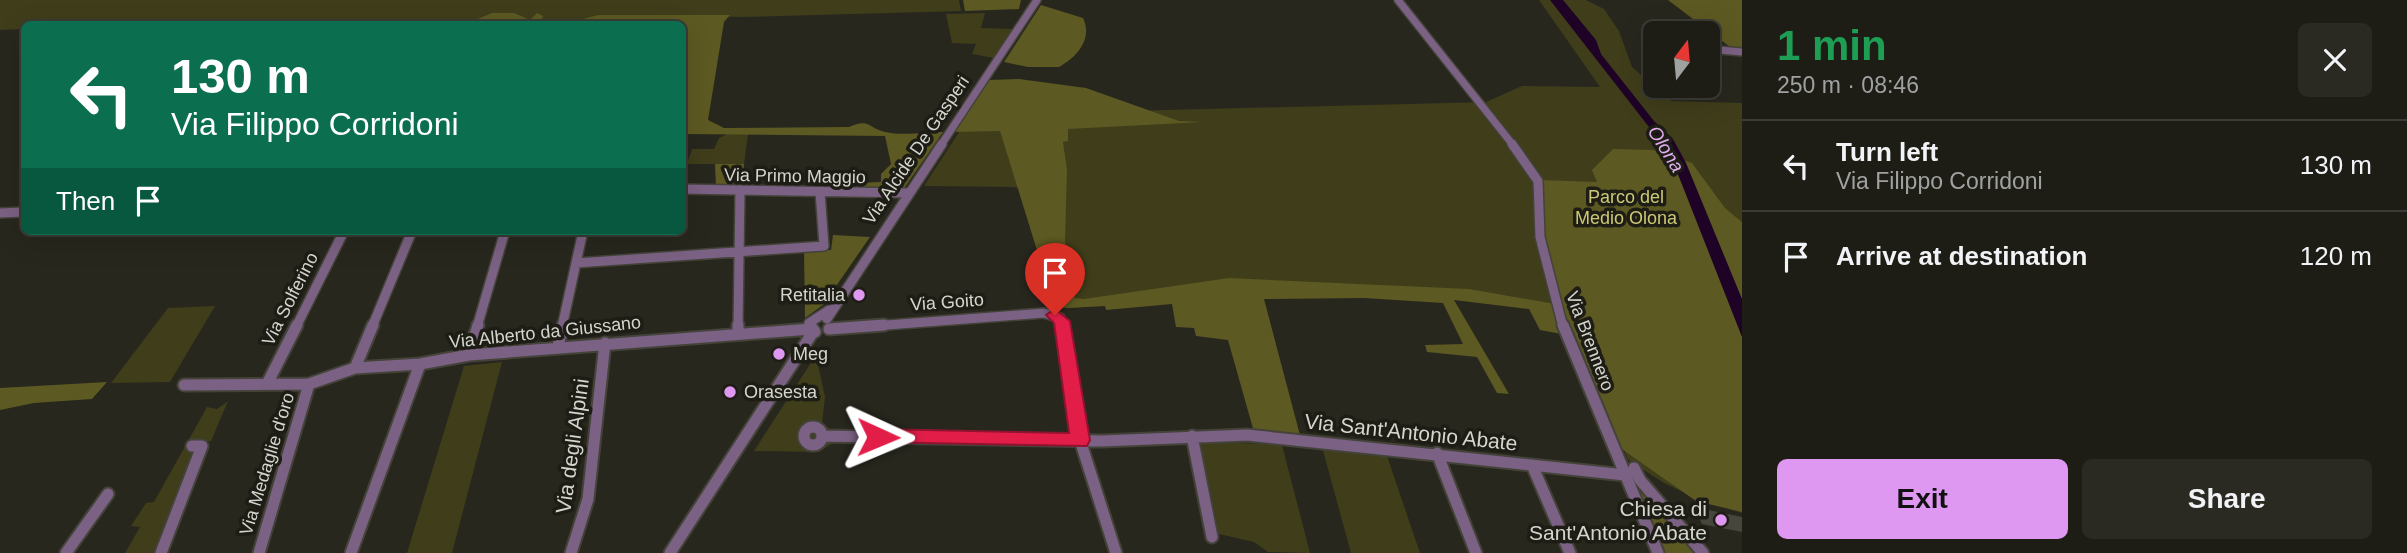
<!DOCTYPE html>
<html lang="en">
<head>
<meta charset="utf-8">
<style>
	body { margin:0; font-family:Helvetica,sans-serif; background:#2a2a23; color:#f1f3f6; height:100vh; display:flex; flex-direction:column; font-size:26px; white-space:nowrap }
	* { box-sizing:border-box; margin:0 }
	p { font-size:23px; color:#a0a2a1 }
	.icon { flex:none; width:38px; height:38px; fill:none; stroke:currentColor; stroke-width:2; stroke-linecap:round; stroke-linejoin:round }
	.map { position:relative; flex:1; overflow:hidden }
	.details { display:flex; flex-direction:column; background:#1d1d16; width:665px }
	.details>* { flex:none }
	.banner { position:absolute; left:21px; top:21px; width:665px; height:214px; border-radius:10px; box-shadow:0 7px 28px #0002,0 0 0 2px #3b3b35; background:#0b6e4f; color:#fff; overflow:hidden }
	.needle { width:46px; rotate:16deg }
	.buttons { position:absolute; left:1643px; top:21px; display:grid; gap:14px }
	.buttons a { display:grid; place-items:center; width:77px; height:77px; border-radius:10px; background:#1d1d16; box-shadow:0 7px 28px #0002,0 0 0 2px #3b3b35; font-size:35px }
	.pin { position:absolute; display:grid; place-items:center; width:60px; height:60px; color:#fff; margin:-72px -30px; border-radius:50% 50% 50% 0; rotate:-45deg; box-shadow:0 0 7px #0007 }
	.pin .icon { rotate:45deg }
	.me { position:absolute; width:77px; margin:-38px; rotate:91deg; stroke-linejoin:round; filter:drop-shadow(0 0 5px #0008) }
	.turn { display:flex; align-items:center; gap:24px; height:147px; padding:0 35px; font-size:32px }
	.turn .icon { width:91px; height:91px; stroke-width:2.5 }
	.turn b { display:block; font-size:49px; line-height:60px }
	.then { display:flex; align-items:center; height:66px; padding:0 35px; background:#0003; gap:14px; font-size:26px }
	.round { display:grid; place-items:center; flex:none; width:74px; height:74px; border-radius:10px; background:#2a2a23 }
	.summary { display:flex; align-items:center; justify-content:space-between; height:119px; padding:0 35px }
	h1 { font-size:42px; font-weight:600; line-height:52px; color:#1e9e55 }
	.primary-button { display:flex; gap:14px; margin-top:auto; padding:14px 35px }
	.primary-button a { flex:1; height:80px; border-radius:10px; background:#df98f2; color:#111; font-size:28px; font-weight:600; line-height:80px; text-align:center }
	.primary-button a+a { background:#2a2a23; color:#f1f3f6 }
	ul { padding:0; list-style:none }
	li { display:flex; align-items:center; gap:21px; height:91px; padding:0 35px; border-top:2px solid #3b3b35 }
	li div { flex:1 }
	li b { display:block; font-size:26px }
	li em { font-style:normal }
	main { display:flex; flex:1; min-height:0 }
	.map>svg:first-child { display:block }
	.green { fill:#3f3d1a }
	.forest { fill:#5c5922 }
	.water { fill:#1f0326 }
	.building { fill:#46463c }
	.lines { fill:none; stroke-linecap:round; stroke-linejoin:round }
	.minor-far2-casing { stroke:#43433a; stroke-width:10 }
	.minor-far1-casing { stroke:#43433a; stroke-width:12 }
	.minor-casing { stroke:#43433a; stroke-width:15 }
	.minor-far2 { stroke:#7b6183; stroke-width:7 }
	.minor-far1 { stroke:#7b6183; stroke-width:9 }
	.minor { stroke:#7b6183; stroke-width:11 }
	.route { fill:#e11d48; stroke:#92132f; stroke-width:2 }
	.poi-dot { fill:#df98f2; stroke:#1d1d15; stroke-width:2.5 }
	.labels { text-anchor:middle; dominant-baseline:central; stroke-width:7; stroke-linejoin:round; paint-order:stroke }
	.street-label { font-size:18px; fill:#d5d5cf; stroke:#1d1d15 }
	.park-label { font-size:18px; fill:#ccc874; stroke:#1d1d15 }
	.poi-label { font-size:18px; fill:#d5d5cf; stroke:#1d1d15; text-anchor:start }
	.water-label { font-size:19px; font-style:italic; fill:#e0adee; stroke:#1d1d15 }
	.near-street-label { font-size:21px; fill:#d5d5cf; stroke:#1d1d15 }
	.near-poi-label { font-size:21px; fill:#d5d5cf; stroke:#1d1d15; text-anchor:end }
</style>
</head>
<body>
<main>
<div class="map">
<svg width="1742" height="553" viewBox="0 0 1742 553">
	<rect width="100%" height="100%" fill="#27271e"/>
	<!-- green -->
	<path class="green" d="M0 0H959L961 11 742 17 642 15 510 24H24V29L0 30Z
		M1539 0H1586L1604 9 1619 31 1632 67 1671 101 1742 103V513L1700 500 1664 483 1628 460 1565 306 1348 292 1052 309 1046 246 1032 190 1013 187 924 186 961 129 1126 111 1486 102 1522 86 1600 87Z
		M985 13 981 28 1013 29 994 58 972 54 976 44 952 43 946 14Z
		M727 134H748L744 164H687L692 149H714L719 138Z
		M215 306 170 382 111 383 168 308Z
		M816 355 825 397 822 424 830 429 831 444 819 452 754 451Z
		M502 362 452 553H407L464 366Z
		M228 401 211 441 201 443 158 553H125L140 527 131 526 146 503 154 502 207 407 217 409Z
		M1200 441 1282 445 1310 553 1268 552 1254 542 1219 534Z
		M1322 447 1386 453 1420 553H1351Z"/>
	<!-- forest -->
	<path class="forest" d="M963 0H1021L1019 9 965 11Z
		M1668 0H1742V48L1730 47Z
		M1041 5 1083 18C1093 39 1077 57 1059 67H1028L1004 62Z
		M492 13H514L530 20 537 13 543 16 542 19H583L598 15H730L724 22 708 120 724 128 849 127C871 118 867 128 885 132 902 136 926 132 943 132L905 187 855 190 856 183 881 182V174L891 164 885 136 683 134 682 24H415L473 21Z
		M1019 79 1086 88 1179 121 1203 122 1068 129V141L1063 142 1067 170 1065 241 1075 298 1084 299 1229 278 1469 289 1555 304 1540 239V180L1597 182 1592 170 1613 149 1653 150 1692 163 1725 208 1742 222V512L1696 501 1613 443 1567 335 1540 330 1529 309 1454 300 1509 394 1497 393 1477 357 1427 352 1425 345 1463 344 1443 303 1364 298 1264 299 1301 439 1254 432 1228 340 1196 336 1194 328 1176 327 1172 304 1106 310 1105 306 1067 308 1053 302 1000 131 952 132 989 80Z
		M715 164H744L742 188 716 187Z
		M833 235 870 237 823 305 805 318 804 251 831 250Z
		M107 382 92 399 34 403 0 410V388Z
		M1616 452 1703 553H1659Z"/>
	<!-- water -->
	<path class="water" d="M1550 0H1563L1596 40 1601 54 1654 121 1673 139 1686 163 1742 299V337L1670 154Z"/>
	<!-- building -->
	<path class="building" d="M1694 507 1742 517V532L1702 524Z"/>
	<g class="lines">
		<defs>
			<path id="minor-far2" d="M1398 0 1513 145
				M1708 49 1742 52
				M941 145 1037 0"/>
			<path id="minor-far1" d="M1512 144 1538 181 1540 237 1563 327
				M682 189 908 193
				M0 213 24 212
				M576 263 824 246 820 192
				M827 319 942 144
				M296 327 344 231
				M372 327 412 231
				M477 327 505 231
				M562 327 583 231
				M738 327 740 190
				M811 327 809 323 829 310
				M861 327 1044 313 1060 318 1061 327"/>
			<path id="minor" d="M810 325 815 332
				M1061 325 1080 440 1116 553
				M1563 325 1658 553
				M829 329 884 325
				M738 332V325
				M558 346 563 325
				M469 355 478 325
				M355 368 373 325
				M267 384 297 325
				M309 384 355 368 420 364 469 355 811 329
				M184 385 309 384 259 553
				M804 436a9 9 0 1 1 18 0a9 9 0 1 1-18 0Z
				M823 436 1102 441 1247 435 1625 475
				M1192 436 1212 537
				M1437 453 1476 553
				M1532 465 1570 553
				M1634 468 1640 480 1703 553
				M66 553 108 494
				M161 553 202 446H192
				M351 553 420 364
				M571 553 588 499 605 343
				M670 553 813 332"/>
		</defs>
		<!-- minor-far2 casing -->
		<use href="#minor-far2" class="minor-far2-casing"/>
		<!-- minor-far1 casing -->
		<use href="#minor-far1" class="minor-far1-casing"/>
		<!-- minor casing -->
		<use href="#minor" class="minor-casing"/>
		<!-- minor-far2 -->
		<use href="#minor-far2" class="minor-far2"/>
		<!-- minor-far1 -->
		<use href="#minor-far1" class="minor-far1"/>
		<!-- minor -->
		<use href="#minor" class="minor"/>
	</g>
	<!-- route -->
	<path class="route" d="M1055 309 1070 321 1090 440 1087 446 872 442 869 437 878 429 1069 433 1054 323 1046 315Z"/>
	<!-- markers -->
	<g class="poi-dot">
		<circle cx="859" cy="295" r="7"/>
		<circle cx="779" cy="354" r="7"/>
		<circle cx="730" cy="392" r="7"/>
		<circle cx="1721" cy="520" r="7"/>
	</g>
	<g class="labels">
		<!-- street labels -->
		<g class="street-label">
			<text transform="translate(916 150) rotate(-56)">Via Alcide De Gasperi</text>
			<text transform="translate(795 176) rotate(1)">Via Primo Maggio</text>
			<text transform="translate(290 299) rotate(-63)">Via Solferino</text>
			<text transform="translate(947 302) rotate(-4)">Via Goito</text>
			<text transform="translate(545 332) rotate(-6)">Via Alberto da Giussano</text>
			<text transform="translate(1590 341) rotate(69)">Via Brennero</text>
			<text transform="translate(267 464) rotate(-73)">Via Medaglie d'oro</text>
		</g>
		<!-- park labels -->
		<g class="park-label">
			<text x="1626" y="197">Parco del<tspan x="1626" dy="21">Medio Olona</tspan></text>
		</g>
		<!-- poi labels -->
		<g class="poi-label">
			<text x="845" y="295" text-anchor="end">Retitalia</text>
			<text x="793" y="354">Meg</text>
			<text x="744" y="392">Orasesta</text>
		</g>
		<!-- water labels -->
		<g class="water-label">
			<text transform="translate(1666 149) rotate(58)">Olona</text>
		</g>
		<!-- near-street labels -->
		<g class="near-street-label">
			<text transform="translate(1411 432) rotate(6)">Via Sant'Antonio Abate</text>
			<text transform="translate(572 446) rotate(-82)">Via degli Alpini</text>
		</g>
		<!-- near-poi labels -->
		<g class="near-poi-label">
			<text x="1707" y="508">Chiesa di<tspan x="1707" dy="24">Sant'Antonio Abate</tspan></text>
		</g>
	</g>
</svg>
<div class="buttons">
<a><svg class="needle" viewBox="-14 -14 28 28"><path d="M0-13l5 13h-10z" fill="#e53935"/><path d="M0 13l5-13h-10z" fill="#a0a2a1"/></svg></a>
</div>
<div class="pin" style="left:1055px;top:315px;background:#d93025"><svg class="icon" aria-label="arrive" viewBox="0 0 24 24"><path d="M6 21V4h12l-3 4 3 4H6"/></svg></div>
<svg class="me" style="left:878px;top:437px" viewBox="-20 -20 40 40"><path d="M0-17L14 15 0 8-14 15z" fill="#e11d48" stroke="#fff" stroke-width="4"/></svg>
<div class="banner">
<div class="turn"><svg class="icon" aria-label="left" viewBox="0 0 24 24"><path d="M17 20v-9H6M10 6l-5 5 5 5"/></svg><div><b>130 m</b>Via Filippo Corridoni</div></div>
<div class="then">Then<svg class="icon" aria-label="arrive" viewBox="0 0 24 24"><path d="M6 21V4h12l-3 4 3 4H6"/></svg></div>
</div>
</div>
<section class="details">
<div class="summary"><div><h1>1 min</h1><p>250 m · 08:46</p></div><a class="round"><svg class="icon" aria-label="close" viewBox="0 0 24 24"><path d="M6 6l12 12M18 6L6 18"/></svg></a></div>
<ul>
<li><svg class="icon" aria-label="left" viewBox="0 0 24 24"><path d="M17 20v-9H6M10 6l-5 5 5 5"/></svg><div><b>Turn left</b><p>Via Filippo Corridoni</p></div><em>130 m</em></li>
<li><svg class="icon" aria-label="arrive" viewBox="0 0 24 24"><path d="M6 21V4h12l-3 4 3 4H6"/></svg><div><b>Arrive at destination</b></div><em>120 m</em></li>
</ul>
<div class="primary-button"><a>Exit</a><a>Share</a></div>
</section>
</main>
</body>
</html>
